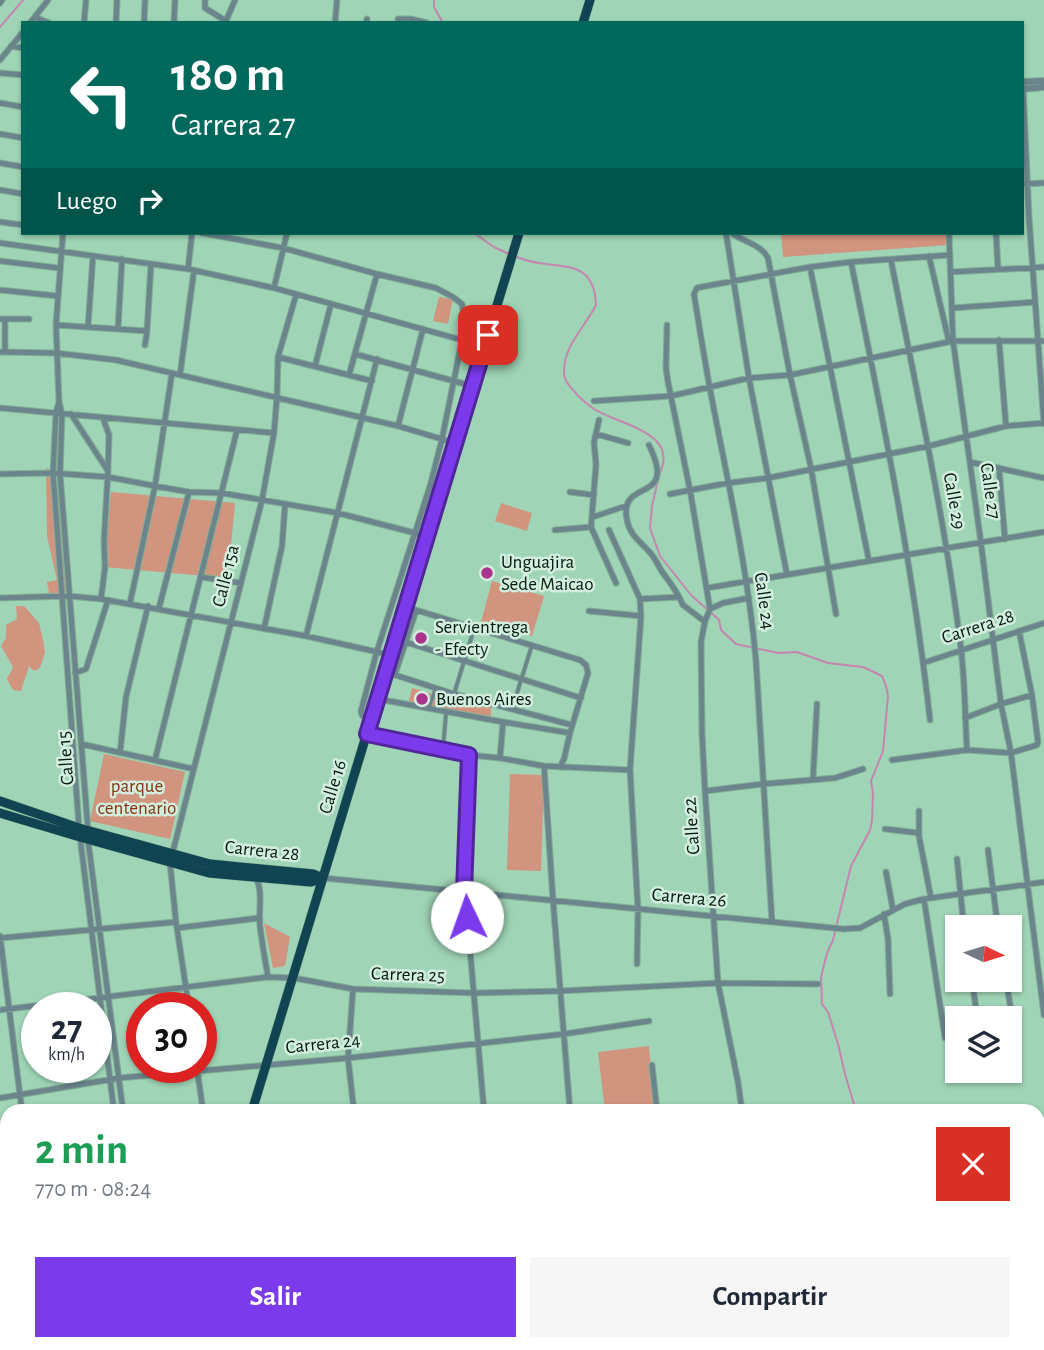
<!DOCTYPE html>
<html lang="es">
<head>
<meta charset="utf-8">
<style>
	body { margin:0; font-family:"Alegreya Sans",sans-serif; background:#f6f6f7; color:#1f2937; height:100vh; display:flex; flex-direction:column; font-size:26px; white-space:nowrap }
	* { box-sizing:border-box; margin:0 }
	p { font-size:23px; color:#747a83 }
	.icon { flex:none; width:38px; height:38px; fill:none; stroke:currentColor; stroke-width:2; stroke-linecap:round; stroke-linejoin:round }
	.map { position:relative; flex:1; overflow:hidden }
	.details { position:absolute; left:0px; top:1104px; width:1045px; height:247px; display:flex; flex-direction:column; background:#fff; border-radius:21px 21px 0 0; box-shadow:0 2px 5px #0004 }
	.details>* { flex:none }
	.hud { position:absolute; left:21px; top:21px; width:1003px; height:214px; border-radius:0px; box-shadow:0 2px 5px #0004; background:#00695c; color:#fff; overflow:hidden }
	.needle { width:46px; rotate:94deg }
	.buttons { position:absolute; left:945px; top:915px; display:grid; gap:14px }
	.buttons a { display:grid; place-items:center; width:77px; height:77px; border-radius:0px; background:#fff; box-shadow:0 2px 5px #0004; font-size:35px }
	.speed { position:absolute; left:21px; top:992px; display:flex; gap:14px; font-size:35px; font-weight:700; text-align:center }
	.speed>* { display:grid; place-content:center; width:91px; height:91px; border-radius:50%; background:#fff; box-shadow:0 2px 5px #0004; line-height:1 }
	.speed small { font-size:18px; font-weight:400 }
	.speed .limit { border:10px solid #d22; background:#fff; color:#111 }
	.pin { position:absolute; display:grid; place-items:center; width:60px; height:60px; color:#fff; margin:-30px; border-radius:14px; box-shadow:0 4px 10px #0006 }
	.me { position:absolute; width:77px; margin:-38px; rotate:357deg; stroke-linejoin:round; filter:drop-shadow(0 0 5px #0008) }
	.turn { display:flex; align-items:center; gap:24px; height:147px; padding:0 35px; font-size:32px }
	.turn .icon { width:91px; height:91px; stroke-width:2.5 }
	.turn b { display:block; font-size:49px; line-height:60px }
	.then { display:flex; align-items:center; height:66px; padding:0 35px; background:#0003; gap:14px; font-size:26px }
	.round { display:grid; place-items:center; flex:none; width:74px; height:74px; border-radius:0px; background:#f6f6f7 }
	.headline { display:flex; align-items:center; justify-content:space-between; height:119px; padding:0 35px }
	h1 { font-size:42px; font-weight:700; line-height:52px; color:#1e9e55 }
	.primary-button { display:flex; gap:14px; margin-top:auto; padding:14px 35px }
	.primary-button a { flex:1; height:80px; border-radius:0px; background:#7c3aed; color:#fff; font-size:28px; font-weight:700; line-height:80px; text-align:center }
	.primary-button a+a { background:#f6f6f7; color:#1f2937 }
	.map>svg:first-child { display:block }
	.green { fill:#d1947e }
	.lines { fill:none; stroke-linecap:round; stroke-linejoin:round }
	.stream { stroke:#c585b0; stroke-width:2 }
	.pedestrian-casing { stroke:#80af95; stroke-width:5 }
	.minor-casing { stroke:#80af95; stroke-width:7 }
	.tertiary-casing { stroke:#80af95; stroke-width:8 }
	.trunk-casing { stroke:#80af95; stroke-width:10 }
	.pedestrian { stroke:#6c858d; stroke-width:3.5 }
	.minor { stroke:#6c858d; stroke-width:5 }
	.tertiary { stroke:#6c858d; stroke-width:6 }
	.trunk { stroke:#104452; stroke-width:9 }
	.route-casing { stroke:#51269a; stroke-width:18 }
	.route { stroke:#7c3aed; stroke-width:12 }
	.poi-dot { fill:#aa348c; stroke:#d3eede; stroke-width:2.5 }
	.labels { text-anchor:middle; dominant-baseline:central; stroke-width:5; stroke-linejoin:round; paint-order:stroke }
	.street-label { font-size:19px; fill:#051a0f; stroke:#d3eede }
	.poi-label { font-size:19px; fill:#051a0f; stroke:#d3eede; text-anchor:start }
	.park-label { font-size:19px; fill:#89320e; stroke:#d3eede }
</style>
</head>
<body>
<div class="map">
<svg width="1044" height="1350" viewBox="0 0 1044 1350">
	<rect width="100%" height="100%" fill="#9fd4b6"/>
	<!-- green -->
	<path class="green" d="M781 233H947L948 245 783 257Z
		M439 297 453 299 448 324 433 321Z
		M46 468 57 472 67 572V594L50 598 47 582 57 580 47 536Z
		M111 492 235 503 228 578 104 567Z
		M501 503 532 513 527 531 495 521Z
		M492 581 544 596 532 636 481 622Z
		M16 606H24L39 623 42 635 45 652 40 668 34 671 29 666 21 691 13 690 7 679 13 667 1 646 6 638V625L17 619Z
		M412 688 436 695V697L437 695 491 706V716L460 714 408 704Z
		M104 754 185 772 170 839 90 821Z
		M510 774 544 775 541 871 507 870Z
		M264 923 290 937 285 966 273 968Z
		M649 1046 655 1111H605L598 1052Z"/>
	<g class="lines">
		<!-- stream -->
		<path class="stream" d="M434 0V7L443 23
			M0 27 23 0
			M474 233 494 247 509 254
			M517 257C551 273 594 252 596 305 585 327 563 346 564 373 564 380 569 386 574 391 579 398 587 404 594 409 619 425 681 432 659 475
			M658 480 652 506 650 528 660 556 691 595 719 620 721 630 736 644 778 653 797 652 828 663 863 667 882 676 886 686 888 696 883 751 871 781 873 793 872 821 870 830 851 866 833 940 827 953 821 977 822 1004 828 1012 838 1044 845 1074 856 1111
			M1038 1198 1041 1207 1044 1224"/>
		<defs>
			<path id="pedestrian" d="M454 694 474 629
				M429 707 436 688
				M512 709 532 645
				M443 749 446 713"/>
			<path id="minor" d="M205 0V8L226 21
				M0 3 2 0
				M35 17 49 23
				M398 19H411L427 23
				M30 23 48 0
				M84 23 86 0
				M116 23 117 0
				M144 23 145 0
				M174 23 175 0
				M225 23 235 0
				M335 23 337 0
				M366 23 367 19
				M11 46 23 48
				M0 60 23 32
				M0 73 23 75
				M1023 89 1029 217 1044 424
				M0 103 23 107
				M0 134 23 138
				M0 163 23 167
				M1022 184 1044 183
				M0 190 23 194
				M0 222 23 225
				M63 233 56 325 59 402 62 414 60 474 88 830
				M202 233 283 248 377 274 436 288 453 297 462 304 464 317 462 340 442 439 430 486 377 651 361 711 362 715 370 722
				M726 233 749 378 787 575
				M732 233C743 242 761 244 768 258L790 375 811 468 836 614
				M949 233 953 341 981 543 1001 704 1011 753 1044 1015
				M996 233 998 269
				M0 243 188 269 274 288 462 340
				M929 256 949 342
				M891 260C916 389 945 518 961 649 965 682 965 717 967 750
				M0 261 59 268
				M851 262C882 414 913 566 930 720
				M810 267 869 561
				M188 269 192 233
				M951 272 1044 267
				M274 288 287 233
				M0 290 58 296
				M953 308 1035 302
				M0 319H29
				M56 325 147 331
				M667 325 666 368 668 382 690 490 710 609
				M88 327 93 256
				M463 327 488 335
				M118 329 122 259
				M999 340 1006 426
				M145 345 147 331 151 264
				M5 351V319
				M0 352 56 353 116 360 398 426 455 443
				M355 354 472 386
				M278 357 372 381
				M315 366 331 304
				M180 375 194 270
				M349 375 377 274
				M594 401 671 396 749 378 790 375 953 341H1044
				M58 405 56 413 53 473 79 827
				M0 408 274 433
				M71 414 108 471 104 541 105 567 101 599
				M103 418 109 435 108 469
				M599 420 594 442 596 465 591 527 616 583
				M398 426 423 329
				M596 434 628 443
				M649 445C679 506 618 476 627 520 630 537 643 543 652 555 656 560 658 565 661 570 667 579 674 587 679 597
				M970 462 1044 478
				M999 468 1005 539
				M0 474 53 473 108 477 155 486 189 492 222 493 338 513 415 533 427 537
				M570 492 594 495
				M670 494 728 483 768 478 929 446 1006 426 1044 423
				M593 517 626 506
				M555 530 591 527
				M609 530 640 599 641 616 630 770 638 909 637 964
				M201 577 241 583
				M707 588 1044 532
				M0 598 69 596 101 599 306 636 391 655
				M640 599 679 597 683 605 704 621
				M130 603 155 486 172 373
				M406 607 580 660 586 665 588 673 570 733 564 759 560 767
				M159 608 189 492
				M710 609 705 621 701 642 702 733 705 791 718 983 738 1082 742 1111
				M710 609 723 603 749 598
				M589 611 641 616
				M264 629 282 546 285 505
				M306 636 377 359
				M396 639 581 698
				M923 663 1044 623
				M386 672 454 694 572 725
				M75 673 86 669 108 600
				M395 674 416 611
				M378 699 503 722 570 733
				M965 718 1001 704 1032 695
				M367 734 469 755 500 758 544 766 630 770
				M81 744 194 769
				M120 753 126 697 148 606
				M469 755 465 892 484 1111
				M500 758 503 722
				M155 760 237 430
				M892 760 967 750 1011 753 1037 745 1038 742 1032 695 1019 631
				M544 766 553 900 570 1111
				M813 779 817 704
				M705 791 763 784 835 778 863 769
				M919 811V836L931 898
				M885 829 919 833
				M80 837 114 1111
				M88 840 123 1111
				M988 850 998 928
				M957 859 964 928
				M886 872 893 910
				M255 876C264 891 258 910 260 926 262 943 265 960 268 977
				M323 878 844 929 860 928 905 904 924 899 1044 882
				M924 899 945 1038
				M884 914 888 939 890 994
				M772 922 756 661C748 569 727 479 710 389 704 357 699 325 694 294L697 288 701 287 810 267 851 262 950 255
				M177 928 259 918
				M0 936 22 1111
				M0 938 176 922
				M972 980 977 1016
				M1006 980 1011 1010
				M353 989 348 1058 354 1111
				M189 1008 176 922 170 863 262 500 274 433 277 396 278 357 296 295
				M0 1010 268 977 294 978 353 989 474 993 560 991 718 983 818 984
				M652 1065 657 1111
				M197 1068 203 1111
				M0 1098 119 1078 348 1058 564 1034 649 1021
				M0 1202H7
				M0 1285H7
				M52 1344 53 1350
				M143 1344V1350
				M149 1344 150 1350
				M317 1344 318 1350
				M323 1344 324 1350
				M387 1344 388 1350
				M505 1344 506 1350
				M597 1344 598 1350
				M673 1344 674 1350
				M763 1344 764 1350
				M900 1344V1350
				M1001 1344 1002 1350
				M182 1350 239 1344"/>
			<path id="tertiary" d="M1022 82 1044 81
				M1022 89 1044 87"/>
			<path id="trunk" d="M583 23 590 0
				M0 801 79 828 210 864 313 874 323 878
				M0 813 80 837 209 873 311 882 323 878
				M252 1111 519 233
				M231 1344V1350"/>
		</defs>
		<!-- pedestrian casing -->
		<use href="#pedestrian" class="pedestrian-casing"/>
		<!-- minor casing -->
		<use href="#minor" class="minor-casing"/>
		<!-- tertiary casing -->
		<use href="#tertiary" class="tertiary-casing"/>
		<!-- trunk casing -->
		<use href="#trunk" class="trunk-casing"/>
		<!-- pedestrian -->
		<use href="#pedestrian" class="pedestrian"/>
		<!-- minor -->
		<use href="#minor" class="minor"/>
		<!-- tertiary -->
		<use href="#tertiary" class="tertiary"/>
		<!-- trunk -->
		<use href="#trunk" class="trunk"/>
	</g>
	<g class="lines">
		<defs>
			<path id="route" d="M467 917 464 892 469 755 367 734 488 335"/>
		</defs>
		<!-- route casing -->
		<use href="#route" class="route-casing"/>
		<!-- route -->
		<use href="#route" class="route"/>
	</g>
	<!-- markers -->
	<g class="poi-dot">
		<circle cx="487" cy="573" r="7"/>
		<circle cx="421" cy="638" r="7"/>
		<circle cx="422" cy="699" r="7"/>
	</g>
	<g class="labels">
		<!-- street labels -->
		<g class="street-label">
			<text transform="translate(990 491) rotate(82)">Calle 27</text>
			<text transform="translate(954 501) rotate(80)">Calle 29</text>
			<text transform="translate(226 576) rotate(-76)">Calle 15a</text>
			<text transform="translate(764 601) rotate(82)">Calle 24</text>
			<text transform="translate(978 627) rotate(-18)">Carrera 28</text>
			<text transform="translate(66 758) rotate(-94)">Calle 15</text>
			<text transform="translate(333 787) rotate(-73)">Calle 16</text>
			<text transform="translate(692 826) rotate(-94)">Calle 22</text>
			<text transform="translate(262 851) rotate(6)">Carrera 28</text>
			<text transform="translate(689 898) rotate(5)">Carrera 26</text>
			<text transform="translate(408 975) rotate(2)">Carrera 25</text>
			<text transform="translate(323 1044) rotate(-6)">Carrera 24</text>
		</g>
		<!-- poi labels -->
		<g class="poi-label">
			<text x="501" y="562">Unguajira<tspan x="501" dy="22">Sede Maicao</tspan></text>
			<text x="435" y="627">Servientrega<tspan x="435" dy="22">- Efecty</tspan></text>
			<text x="436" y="699">Buenos Aires</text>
		</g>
		<!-- park labels -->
		<g class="park-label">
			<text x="137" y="786">parque<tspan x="137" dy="22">centenario</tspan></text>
		</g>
	</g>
</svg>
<div class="buttons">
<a><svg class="needle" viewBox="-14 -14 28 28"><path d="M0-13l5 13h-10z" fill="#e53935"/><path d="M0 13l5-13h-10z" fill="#747a83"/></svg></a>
<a><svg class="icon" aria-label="layers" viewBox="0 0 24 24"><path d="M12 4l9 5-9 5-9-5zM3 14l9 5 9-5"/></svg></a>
</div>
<div class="speed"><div>27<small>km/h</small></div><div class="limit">30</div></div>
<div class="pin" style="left:488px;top:335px;background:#d93025"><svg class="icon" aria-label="arrive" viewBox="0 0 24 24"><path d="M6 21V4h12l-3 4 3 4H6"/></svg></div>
<svg class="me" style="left:467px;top:917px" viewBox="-20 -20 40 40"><circle r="19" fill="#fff"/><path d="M0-13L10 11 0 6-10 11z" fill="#7c3aed"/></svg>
<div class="hud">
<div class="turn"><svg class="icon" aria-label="left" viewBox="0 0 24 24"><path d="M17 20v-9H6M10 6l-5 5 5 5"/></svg><div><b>180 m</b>Carrera 27</div></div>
<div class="then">Luego<svg class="icon" aria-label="right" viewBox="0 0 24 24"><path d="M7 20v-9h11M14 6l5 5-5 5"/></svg></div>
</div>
<section class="details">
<div class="headline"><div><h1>2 min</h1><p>770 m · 08:24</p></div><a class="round" style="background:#d93025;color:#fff"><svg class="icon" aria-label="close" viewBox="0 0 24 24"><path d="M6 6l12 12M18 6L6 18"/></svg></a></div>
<div class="primary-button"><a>Salir</a><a>Compartir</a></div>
</section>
</div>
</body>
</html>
